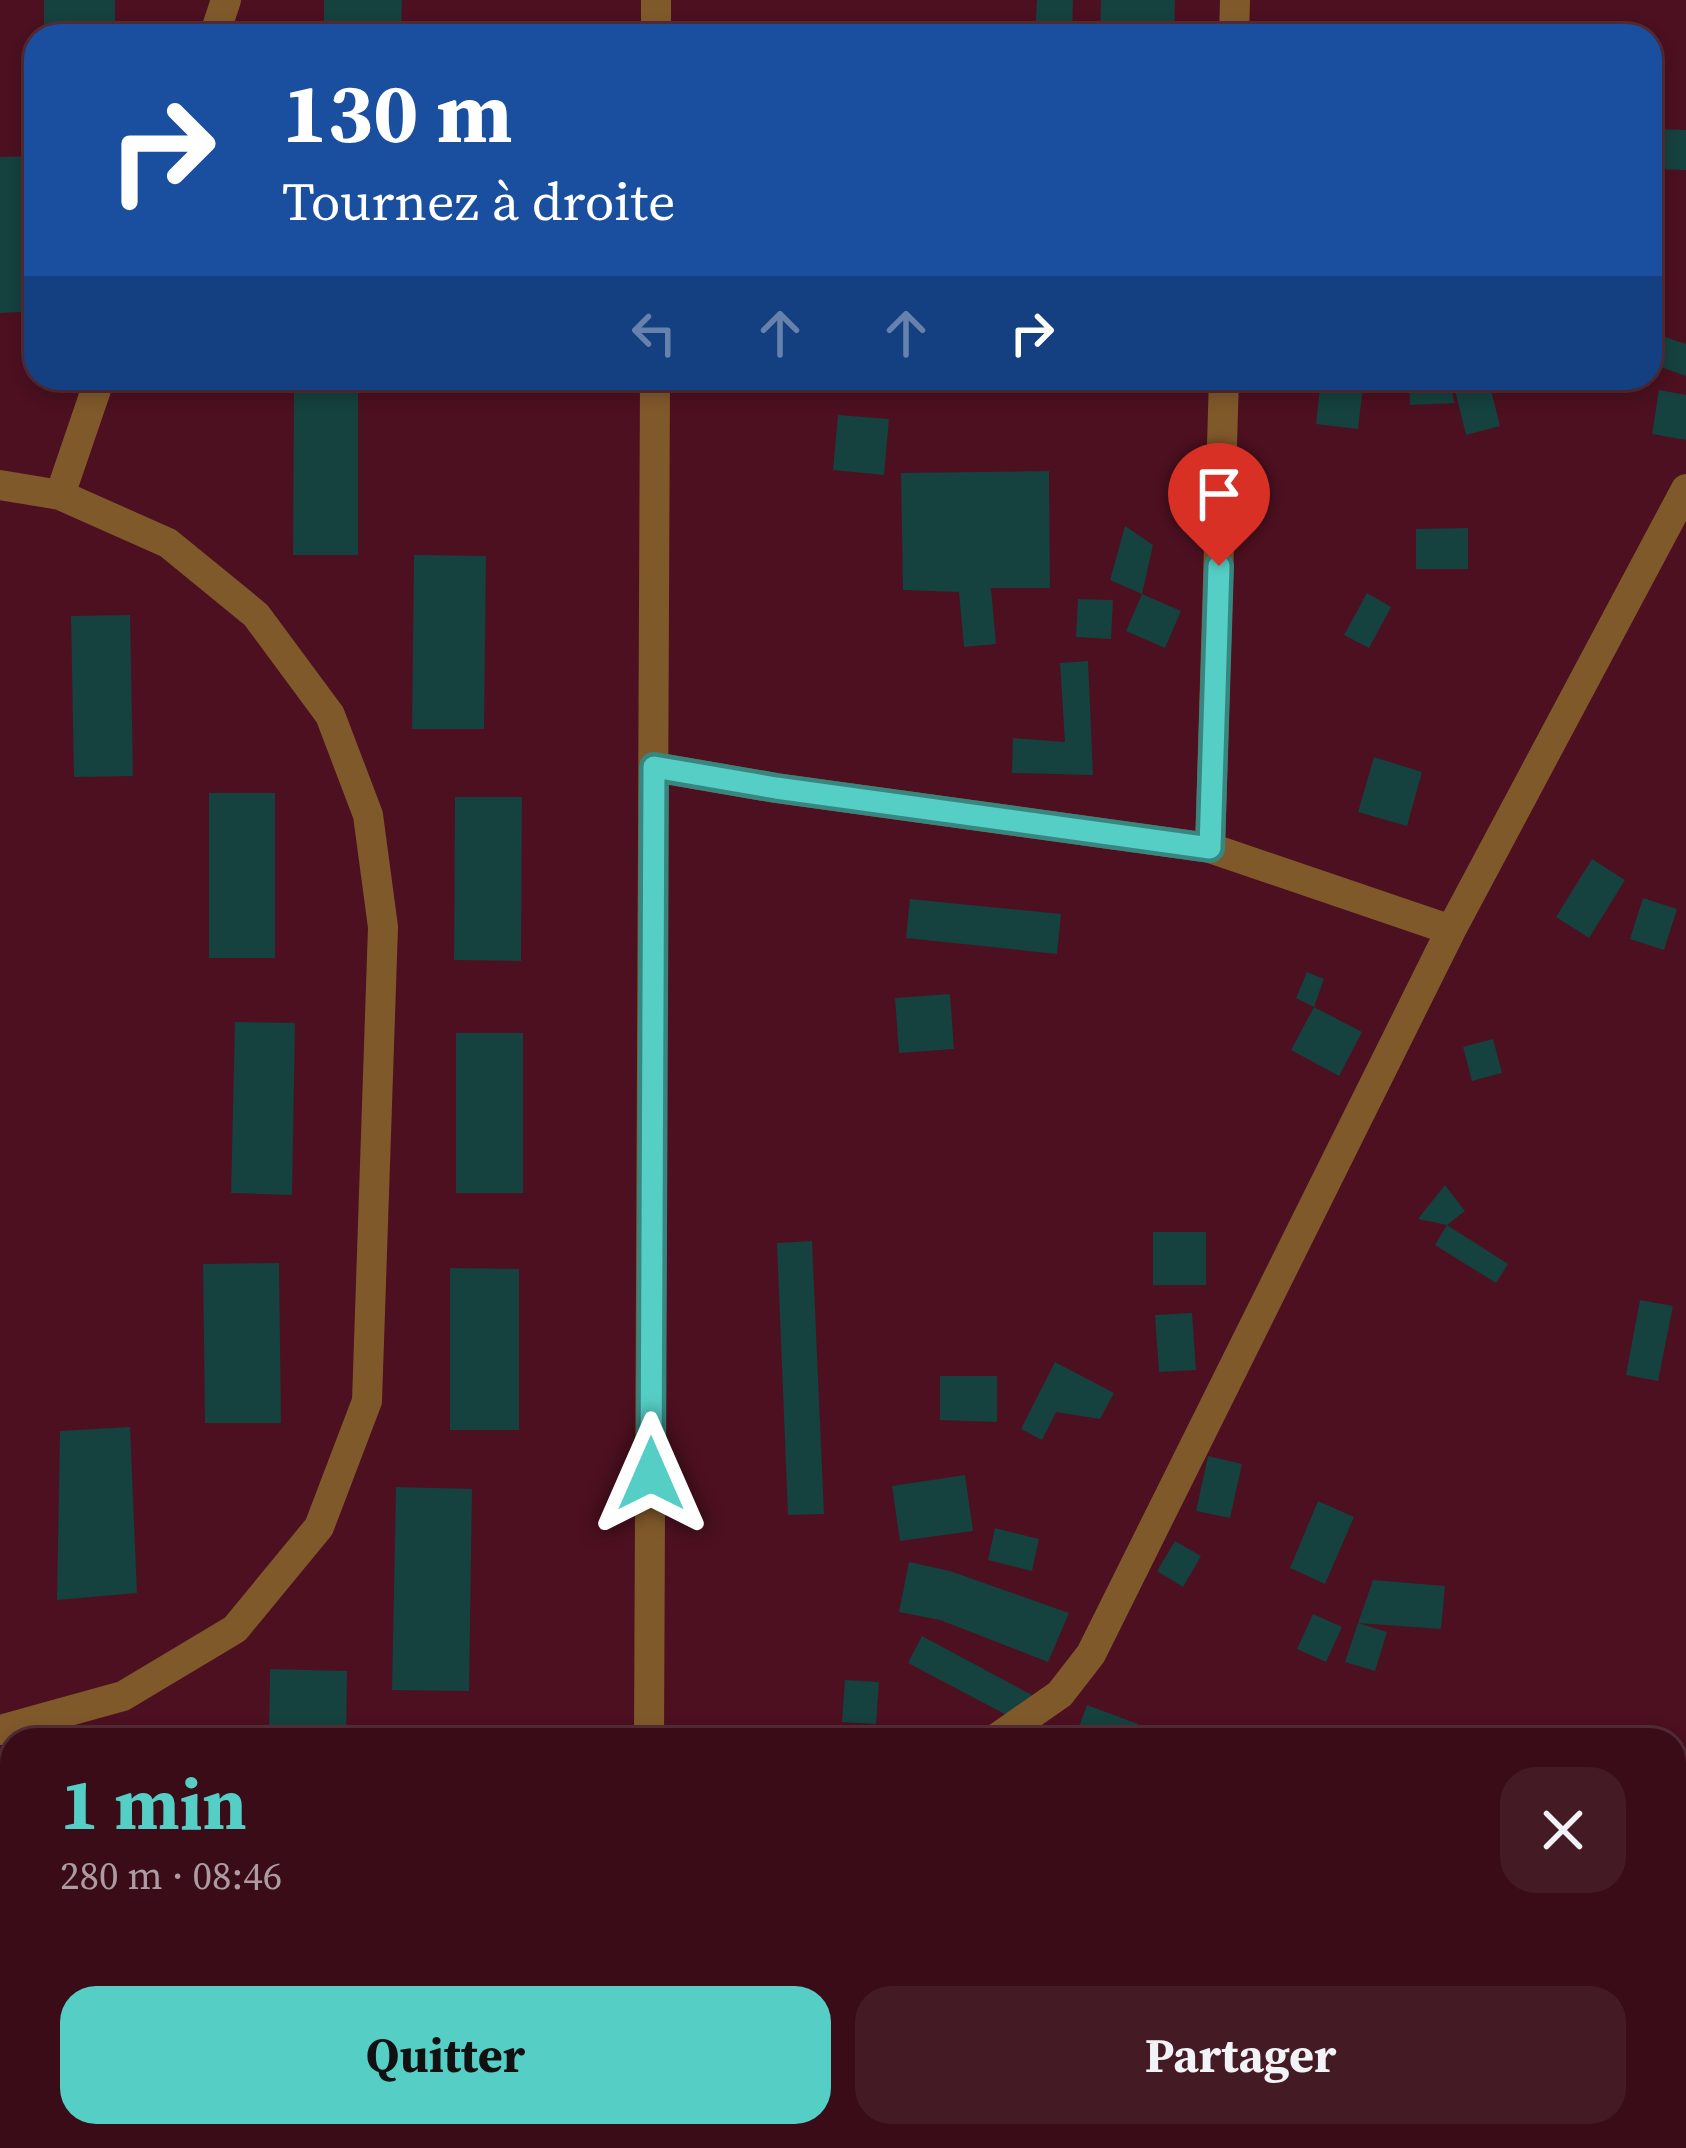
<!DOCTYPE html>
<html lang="fr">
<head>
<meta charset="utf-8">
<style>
	body { margin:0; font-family:"Source Serif 4",serif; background:#441a25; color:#f1f3f6; height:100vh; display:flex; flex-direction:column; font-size:45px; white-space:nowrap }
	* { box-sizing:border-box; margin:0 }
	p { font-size:39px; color:#ab9ba2 }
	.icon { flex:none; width:66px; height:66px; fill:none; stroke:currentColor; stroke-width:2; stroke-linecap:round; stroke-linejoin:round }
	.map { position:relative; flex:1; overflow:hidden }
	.sheet { position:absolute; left:0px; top:1728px; width:1686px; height:420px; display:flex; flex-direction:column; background:#390c18; border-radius:36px 36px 0 0; box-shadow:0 6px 18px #0003,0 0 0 3px #532c37 }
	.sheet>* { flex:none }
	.banner { position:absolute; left:24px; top:24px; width:1638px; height:366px; border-radius:36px; box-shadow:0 6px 18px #0003,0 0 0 3px #532c37; background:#1a4fa0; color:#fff; overflow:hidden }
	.pin { position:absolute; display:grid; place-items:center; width:102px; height:102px; color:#fff; margin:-123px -51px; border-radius:50% 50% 50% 0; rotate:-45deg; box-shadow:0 0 12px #0007 }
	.pin .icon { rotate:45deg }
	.me { position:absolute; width:132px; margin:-66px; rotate:0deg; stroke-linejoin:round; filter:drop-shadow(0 0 9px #0008) }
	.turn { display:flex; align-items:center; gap:42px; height:252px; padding:0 60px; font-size:54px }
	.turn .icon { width:156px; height:156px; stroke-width:2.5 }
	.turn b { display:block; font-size:84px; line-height:102px }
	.lanes { display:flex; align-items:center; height:114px; padding:0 60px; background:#0003; justify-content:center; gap:60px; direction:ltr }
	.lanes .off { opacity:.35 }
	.round { display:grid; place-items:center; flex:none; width:126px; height:126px; border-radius:36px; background:#441a25 }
	.summary { display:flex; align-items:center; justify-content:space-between; height:204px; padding:0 60px }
	h1 { font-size:72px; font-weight:700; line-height:90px; color:#55cec5 }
	.cta { display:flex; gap:24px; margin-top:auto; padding:24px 60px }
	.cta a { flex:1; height:138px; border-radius:36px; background:#55cec5; color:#111; font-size:48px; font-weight:700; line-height:138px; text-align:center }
	.cta a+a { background:#441a25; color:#f1f3f6 }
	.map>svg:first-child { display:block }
	.building { fill:#15413e }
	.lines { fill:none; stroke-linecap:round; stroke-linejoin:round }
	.minor { stroke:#80592a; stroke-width:30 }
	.route-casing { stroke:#378680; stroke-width:30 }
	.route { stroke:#55cec5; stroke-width:21 }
</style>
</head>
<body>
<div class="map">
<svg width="1686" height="2148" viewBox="0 0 1686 2148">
	<rect width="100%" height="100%" fill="#4c1020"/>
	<!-- building -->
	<path class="building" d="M44 0H115V36H44Z
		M324 0H402L401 36H324Z
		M1037 0H1073L1072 36H1035Z
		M1101 0H1175L1174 36H1100Z
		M1655 129 1686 130V170L1653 169Z
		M36 156V311L0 313V157Z
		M1650 332 1686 344V376L1650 363Z
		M948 378H1006L1007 385 948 389Z
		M1321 378H1364L1358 429 1316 424Z
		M1409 378H1451L1454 403 1410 405Z
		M1452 378H1488L1500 426 1466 435Z
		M294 389H358V555H293Z
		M1659 390 1686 395V440L1652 434Z
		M838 415 889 419 884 475 833 470Z
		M1049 471 1050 588H991L996 644 964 647 959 592 903 590 901 473Z
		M1125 526 1153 545 1142 594 1110 580Z
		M1468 528V569H1416V529Z
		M414 555 486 556 484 729H412Z
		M1367 593 1391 607 1369 648 1344 635Z
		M1142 594 1181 611 1165 648 1126 631Z
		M1078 599 1113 600 1111 639 1076 637Z
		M130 615 133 776 74 777 71 616Z
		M1088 661 1093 775 1012 773 1013 738 1065 742 1060 663Z
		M1374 757 1422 772 1407 826 1358 812Z
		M209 793H275V958H209Z
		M455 797H522L521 961 454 960Z
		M1592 859 1625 880 1589 938 1556 917Z
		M1643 898 1677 909 1664 950 1630 939Z
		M910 899 1061 914 1057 954 906 938Z
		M1307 972 1324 979 1314 1007 1296 998Z
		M950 994 954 1049 899 1053 895 998Z
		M1314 1007 1362 1032 1339 1076 1291 1050Z
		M235 1022 295 1023 292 1195 231 1193Z
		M456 1033H523V1193H456Z
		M1493 1039 1502 1073 1472 1081 1463 1047Z
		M1445 1185 1465 1211 1447 1225 1418 1219Z
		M1447 1225 1508 1264 1496 1283 1435 1245Z
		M1153 1232H1206V1285H1153Z
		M812 1241 824 1514 788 1515 777 1243Z
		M279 1263 281 1423H205L203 1264Z
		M450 1268 519 1269V1430H450Z
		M1640 1300 1673 1306 1658 1381 1626 1375Z
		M1192 1313 1196 1370 1159 1372 1155 1315Z
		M1055 1362 1114 1393 1100 1419 1056 1412 1042 1440 1021 1429Z
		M940 1376H997V1422L940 1420Z
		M130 1427 137 1593 57 1600 60 1431Z
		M1208 1456 1242 1464 1230 1518 1196 1511Z
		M965 1475 973 1531 900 1541 892 1486Z
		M396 1487 472 1489 469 1691 392 1690Z
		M1318 1501 1354 1517 1325 1584 1290 1568Z
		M995 1528 1039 1539 1032 1571 988 1560Z
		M1175 1541 1201 1556 1183 1587 1157 1571Z
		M909 1562 950 1571 1069 1613 1048 1662 940 1620 899 1612Z
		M1373 1580 1445 1586 1441 1629 1358 1623 1387 1632 1375 1671 1345 1662 1358 1623Z
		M1313 1614 1342 1627 1326 1662 1297 1649Z
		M922 1636 1032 1695 1018 1721 908 1663Z
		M270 1669 347 1671 346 1740H269Z
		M845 1680 879 1682 876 1724 842 1722Z
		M1087 1705 1138 1724 1132 1740H1074Z
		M0 1801H12V2003H0Z
		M834 2136H867L866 2148H834Z"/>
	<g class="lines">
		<!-- minor -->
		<path class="minor" d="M214 36 226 0
			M656 36V0
			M1234 36 1235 0
			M0 485 60 495 168 543 256 615 330 715 368 815 383 927 367 1401 319 1527 235 1629 123 1696 0 1730
			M60 495 100 378
			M654 767 776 788 1210 848 1451 930
			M1210 848 1224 378
			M649 1740 655 378
			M994 1740 1060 1694 1091 1654 1451 930 1686 489
			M645 2148V2136"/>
	</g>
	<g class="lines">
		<defs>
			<path id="route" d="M651 1474 654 767 776 788 1210 848 1219 566"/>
		</defs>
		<!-- route casing -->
		<use href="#route" class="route-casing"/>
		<!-- route -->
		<use href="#route" class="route"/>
	</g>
</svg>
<div class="pin" style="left:1219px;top:566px;background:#d93025"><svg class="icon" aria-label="arrive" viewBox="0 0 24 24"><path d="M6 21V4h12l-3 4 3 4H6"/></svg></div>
<svg class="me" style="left:651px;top:1474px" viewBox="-20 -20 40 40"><path d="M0-17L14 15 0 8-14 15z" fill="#55cec5" stroke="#fff" stroke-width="4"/></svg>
<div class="banner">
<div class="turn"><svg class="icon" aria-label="right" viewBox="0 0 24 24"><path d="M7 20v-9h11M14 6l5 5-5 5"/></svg><div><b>130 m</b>Tournez à droite</div></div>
<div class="lanes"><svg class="icon off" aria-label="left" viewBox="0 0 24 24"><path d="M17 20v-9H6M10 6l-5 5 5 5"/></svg><svg class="icon off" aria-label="ahead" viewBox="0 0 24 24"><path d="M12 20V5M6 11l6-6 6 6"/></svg><svg class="icon off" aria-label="ahead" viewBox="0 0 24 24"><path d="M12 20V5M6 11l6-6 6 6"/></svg><svg class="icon" aria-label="right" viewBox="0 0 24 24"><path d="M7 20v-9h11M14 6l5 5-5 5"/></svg></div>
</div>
<section class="sheet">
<div class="summary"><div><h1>1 min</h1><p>280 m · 08:46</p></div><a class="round"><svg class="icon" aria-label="close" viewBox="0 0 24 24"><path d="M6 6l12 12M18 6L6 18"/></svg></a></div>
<div class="cta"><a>Quitter</a><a>Partager</a></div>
</section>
</div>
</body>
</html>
